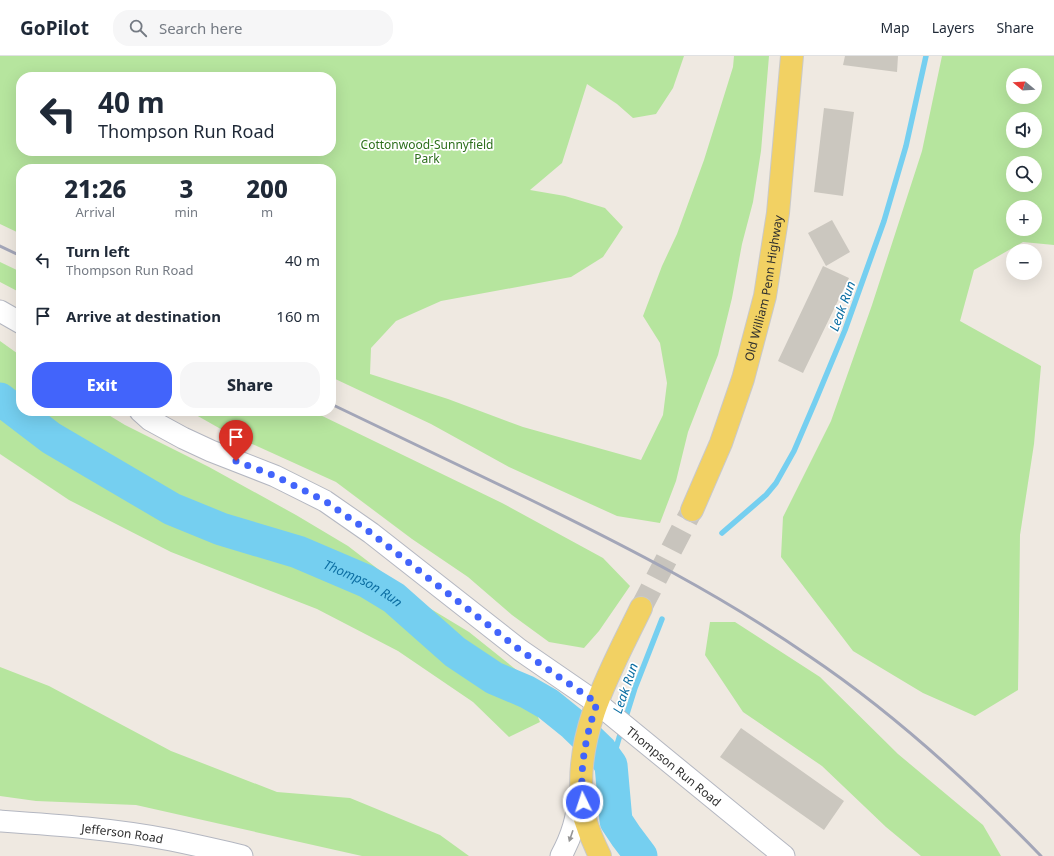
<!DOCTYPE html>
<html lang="en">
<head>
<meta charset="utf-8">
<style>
	body { margin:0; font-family:"Noto Sans",sans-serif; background:#f6f6f7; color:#1f2937; height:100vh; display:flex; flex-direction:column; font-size:15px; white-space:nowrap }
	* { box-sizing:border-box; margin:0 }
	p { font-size:13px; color:#747a83 }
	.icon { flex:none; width:22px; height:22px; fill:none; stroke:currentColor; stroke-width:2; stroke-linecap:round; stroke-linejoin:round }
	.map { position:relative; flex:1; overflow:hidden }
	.sheet { position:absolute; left:16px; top:108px; width:320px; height:252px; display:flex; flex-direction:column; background:#fff; border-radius:16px; box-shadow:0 4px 16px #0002 }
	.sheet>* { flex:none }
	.hud { position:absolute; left:16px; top:16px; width:320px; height:84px; border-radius:16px; box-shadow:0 4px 16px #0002; background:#fff; color:#1f2937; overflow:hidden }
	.needle { width:26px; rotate:288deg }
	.buttons { position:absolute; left:1006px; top:12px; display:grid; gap:8px }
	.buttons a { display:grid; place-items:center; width:36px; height:36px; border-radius:50%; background:#fff; box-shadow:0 4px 16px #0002; font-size:20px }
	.pin { position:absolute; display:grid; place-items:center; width:34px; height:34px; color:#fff; margin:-41px -17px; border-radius:50% 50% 50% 0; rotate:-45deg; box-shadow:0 0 4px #0007 }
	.pin .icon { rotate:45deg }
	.me { position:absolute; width:44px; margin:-22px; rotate:356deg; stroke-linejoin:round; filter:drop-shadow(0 0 3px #0008) }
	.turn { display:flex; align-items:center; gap:14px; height:84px; padding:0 16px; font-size:18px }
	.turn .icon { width:52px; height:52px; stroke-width:2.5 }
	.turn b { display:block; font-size:28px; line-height:34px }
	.eta { display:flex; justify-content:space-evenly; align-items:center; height:68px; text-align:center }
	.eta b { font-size:24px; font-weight:800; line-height:28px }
	.action { display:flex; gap:8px; margin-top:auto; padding:8px 16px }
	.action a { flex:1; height:46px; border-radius:16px; background:#4264fb; color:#fff; font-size:16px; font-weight:800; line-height:46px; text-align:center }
	.action a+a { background:#f6f6f7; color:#1f2937 }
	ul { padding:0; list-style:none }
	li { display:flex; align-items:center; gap:12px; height:56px; padding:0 16px }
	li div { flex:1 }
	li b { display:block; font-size:15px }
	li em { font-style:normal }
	header { display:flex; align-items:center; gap:24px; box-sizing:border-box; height:56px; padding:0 20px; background:#fff; border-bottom:1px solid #e0e1e3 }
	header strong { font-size:19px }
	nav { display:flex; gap:22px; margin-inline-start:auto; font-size:14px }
	.search { width:280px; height:36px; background:#f6f6f7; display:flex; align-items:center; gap:10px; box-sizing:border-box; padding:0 14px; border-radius:16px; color:#747a83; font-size:15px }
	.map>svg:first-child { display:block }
	.green { fill:#b6e59e; fill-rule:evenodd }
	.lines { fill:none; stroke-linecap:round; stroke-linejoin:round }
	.stream { stroke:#75cff0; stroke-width:5.5 }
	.river { stroke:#75cff0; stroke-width:33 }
	.building { fill:#cbc7bf }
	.major-tunnel { stroke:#c8c4bd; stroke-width:22; stroke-dasharray:22 11; stroke-linecap:butt }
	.minor-casing { stroke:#b4b7c1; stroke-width:23 }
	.major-casing { stroke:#c9c9c9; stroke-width:24 }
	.minor { stroke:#fff; stroke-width:21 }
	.major { stroke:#f2d163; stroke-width:22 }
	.rail { stroke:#a3a6b8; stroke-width:3 }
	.oneway { fill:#969696 }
	.route { stroke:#4264fb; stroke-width:7; stroke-dasharray:0 12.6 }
	.labels { text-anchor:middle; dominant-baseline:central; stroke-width:3.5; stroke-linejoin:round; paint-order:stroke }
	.park-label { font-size:12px; fill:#2c6e1b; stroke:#fff }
	.street-label { font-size:12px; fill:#2e2e2e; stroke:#fff }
	.water-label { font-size:13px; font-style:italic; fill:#0d6fa3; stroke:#fff }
</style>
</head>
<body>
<header>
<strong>GoPilot</strong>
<div class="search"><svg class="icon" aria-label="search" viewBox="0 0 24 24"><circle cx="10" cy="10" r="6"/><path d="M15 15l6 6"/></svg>Search here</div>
<nav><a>Map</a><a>Layers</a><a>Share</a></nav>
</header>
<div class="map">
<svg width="1054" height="800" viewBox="0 0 1054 800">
	<rect width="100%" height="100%" fill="#efe9e1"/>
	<!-- green -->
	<path class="green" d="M0 0H684L673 32 656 58 633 62 617 48 587 28 562 107 530 134 565 140 605 152 623 171 603 201 571 221 441 245 396 265 371 292 370 318 448 343 523 371 641 404 663 359 667 327 660 287 643 260 662 210 677 178 704 104 733 11 734 0H769L761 95 753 146 742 188 732 242 718 299 688 376 676 425 660 467 617 460 509 411 431 368 331 321V113H21V178L0 168ZM21 21H331V95H21Z
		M942 0H1054V189L1023 186 974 214 960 265 1041 310 1034 388 1020 479 1018 634 975 660 923 637 853 595 781 501 783 461 831 365 872 249 922 95ZM1013 19H1035V41H1013ZM1013 63H1035V85H1013ZM1013 107H1035V129H1013ZM1013 151H1035V173H1013Z
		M0 206 21 216V237L0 226Z
		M0 285 21 300V355H102L125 369 209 411 296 459 348 490 426 550 469 576 519 616 540 666 509 681 473 646 398 595 317 553 171 496 69 444 0 398Z
		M189 355H312L502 447 603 502 630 530 599 575 584 592 549 586 512 559 468 521 412 483 336 426 226 376Z
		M710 566H735L820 621 898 698 983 769 1001 800H921L886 771 822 710 743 656 705 599Z
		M0 611 49 630 171 695 277 736 350 742 440 779 469 800H362L136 749 36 745 0 740Z"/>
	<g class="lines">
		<!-- stream -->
		<path class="stream" d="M722 477 766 439 776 427 794 395 815 346 845 274 884 165 906 90 926 0
			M625 664 635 632 662 563
			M611 709 622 672"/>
		<!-- river -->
		<path class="river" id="s1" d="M0 343 51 382 172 453 221 473 298 496 366 525 394 542 455 596 494 622 527 636 548 648 574 669 601 695 611 709 616 765 626 780 641 800"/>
	</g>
	<!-- building -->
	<path class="building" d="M845 0H898L897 16 843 9Z
		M824 52 854 56 843 140 814 136Z
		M832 164 850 196 826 210 808 177Z
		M823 210 849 222 803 317 778 305Z
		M741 672 844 745 824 774 720 701Z"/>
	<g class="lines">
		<!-- major-tunnel -->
		<path class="major-tunnel" d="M641 552 692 454"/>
		<defs>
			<g id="minor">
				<path d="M0 255 21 267"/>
				<path id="s2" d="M140 355 150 364 183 382 211 395 275 420 325 445 371 477 520 594 597 647 784 800"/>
				<path id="s3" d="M0 765C57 769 115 773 171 784 195 789 219 794 242 800"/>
				<path d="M561 800C573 778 576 763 580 739"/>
			</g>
			<g id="major">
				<path id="s4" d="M692 454 721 387 743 323 765 240 778 157 792 0"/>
				<path d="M600 800C594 788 589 776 585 763 583 756 583 749 582 742 575 674 613 610 641 552"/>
			</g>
		</defs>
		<!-- minor casing -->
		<use href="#minor" class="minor-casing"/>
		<!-- major casing -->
		<use href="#major" class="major-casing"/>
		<!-- minor -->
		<use href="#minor" class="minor"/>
		<!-- major -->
		<use href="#major" class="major"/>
		<!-- rail -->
		<path class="rail" d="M0 190 21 200
			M331 348C398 380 464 412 531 444 627 491 721 539 809 600 894 657 970 727 1041 800"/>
	</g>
	<!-- one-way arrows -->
	<defs><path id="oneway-solid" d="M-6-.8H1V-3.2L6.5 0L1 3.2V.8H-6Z"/></defs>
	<use class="oneway" href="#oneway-solid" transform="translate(571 780) rotate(109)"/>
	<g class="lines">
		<!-- route -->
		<path class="route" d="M236 405 275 420 325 445 371 477 520 594 597 647C586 679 579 712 583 746"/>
	</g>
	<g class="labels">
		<!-- park labels -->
		<g class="park-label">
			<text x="427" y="88">Cottonwood-Sunnyfield<tspan x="427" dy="14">Park</tspan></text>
		</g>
		<!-- street labels -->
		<g class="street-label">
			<text stroke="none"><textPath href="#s4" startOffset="234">Old William Penn Highway</textPath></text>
			<text stroke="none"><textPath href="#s2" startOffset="645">Thompson Run Road</textPath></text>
			<text stroke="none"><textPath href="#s3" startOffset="123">Jefferson Road</textPath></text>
		</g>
		<!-- water labels -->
		<g class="water-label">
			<text transform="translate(842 250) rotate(-70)">Leak Run</text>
			<text stroke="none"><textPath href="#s1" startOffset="410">Thompson Run</textPath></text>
			<text transform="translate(625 632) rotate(-71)">Leak Run</text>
		</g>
	</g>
</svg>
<div class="buttons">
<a><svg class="needle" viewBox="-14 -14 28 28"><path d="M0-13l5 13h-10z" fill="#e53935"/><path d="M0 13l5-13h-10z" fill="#747a83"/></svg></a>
<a><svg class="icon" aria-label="sound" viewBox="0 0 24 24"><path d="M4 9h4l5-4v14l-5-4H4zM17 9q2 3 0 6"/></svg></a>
<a><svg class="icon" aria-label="search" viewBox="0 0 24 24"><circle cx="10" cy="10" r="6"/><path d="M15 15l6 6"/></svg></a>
<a>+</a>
<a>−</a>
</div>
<div class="pin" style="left:236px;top:405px;background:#d93025"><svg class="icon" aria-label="arrive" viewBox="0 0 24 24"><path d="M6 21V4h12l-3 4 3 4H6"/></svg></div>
<svg class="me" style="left:583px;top:746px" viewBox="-20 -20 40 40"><circle r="17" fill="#4264fb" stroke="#fff" stroke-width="3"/><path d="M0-11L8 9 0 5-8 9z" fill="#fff"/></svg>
<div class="hud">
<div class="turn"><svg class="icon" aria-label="left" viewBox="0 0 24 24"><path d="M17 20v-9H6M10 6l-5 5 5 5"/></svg><div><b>40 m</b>Thompson Run Road</div></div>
</div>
<section class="sheet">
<div class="eta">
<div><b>21:26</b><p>Arrival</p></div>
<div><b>3</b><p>min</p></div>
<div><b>200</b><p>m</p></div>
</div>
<ul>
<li><svg class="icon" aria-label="left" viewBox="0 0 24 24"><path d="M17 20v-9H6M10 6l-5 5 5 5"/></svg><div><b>Turn left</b><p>Thompson Run Road</p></div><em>40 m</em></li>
<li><svg class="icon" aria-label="arrive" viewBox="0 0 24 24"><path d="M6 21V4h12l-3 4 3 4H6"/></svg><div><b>Arrive at destination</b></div><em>160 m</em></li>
</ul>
<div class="action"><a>Exit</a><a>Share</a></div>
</section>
</div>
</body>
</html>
